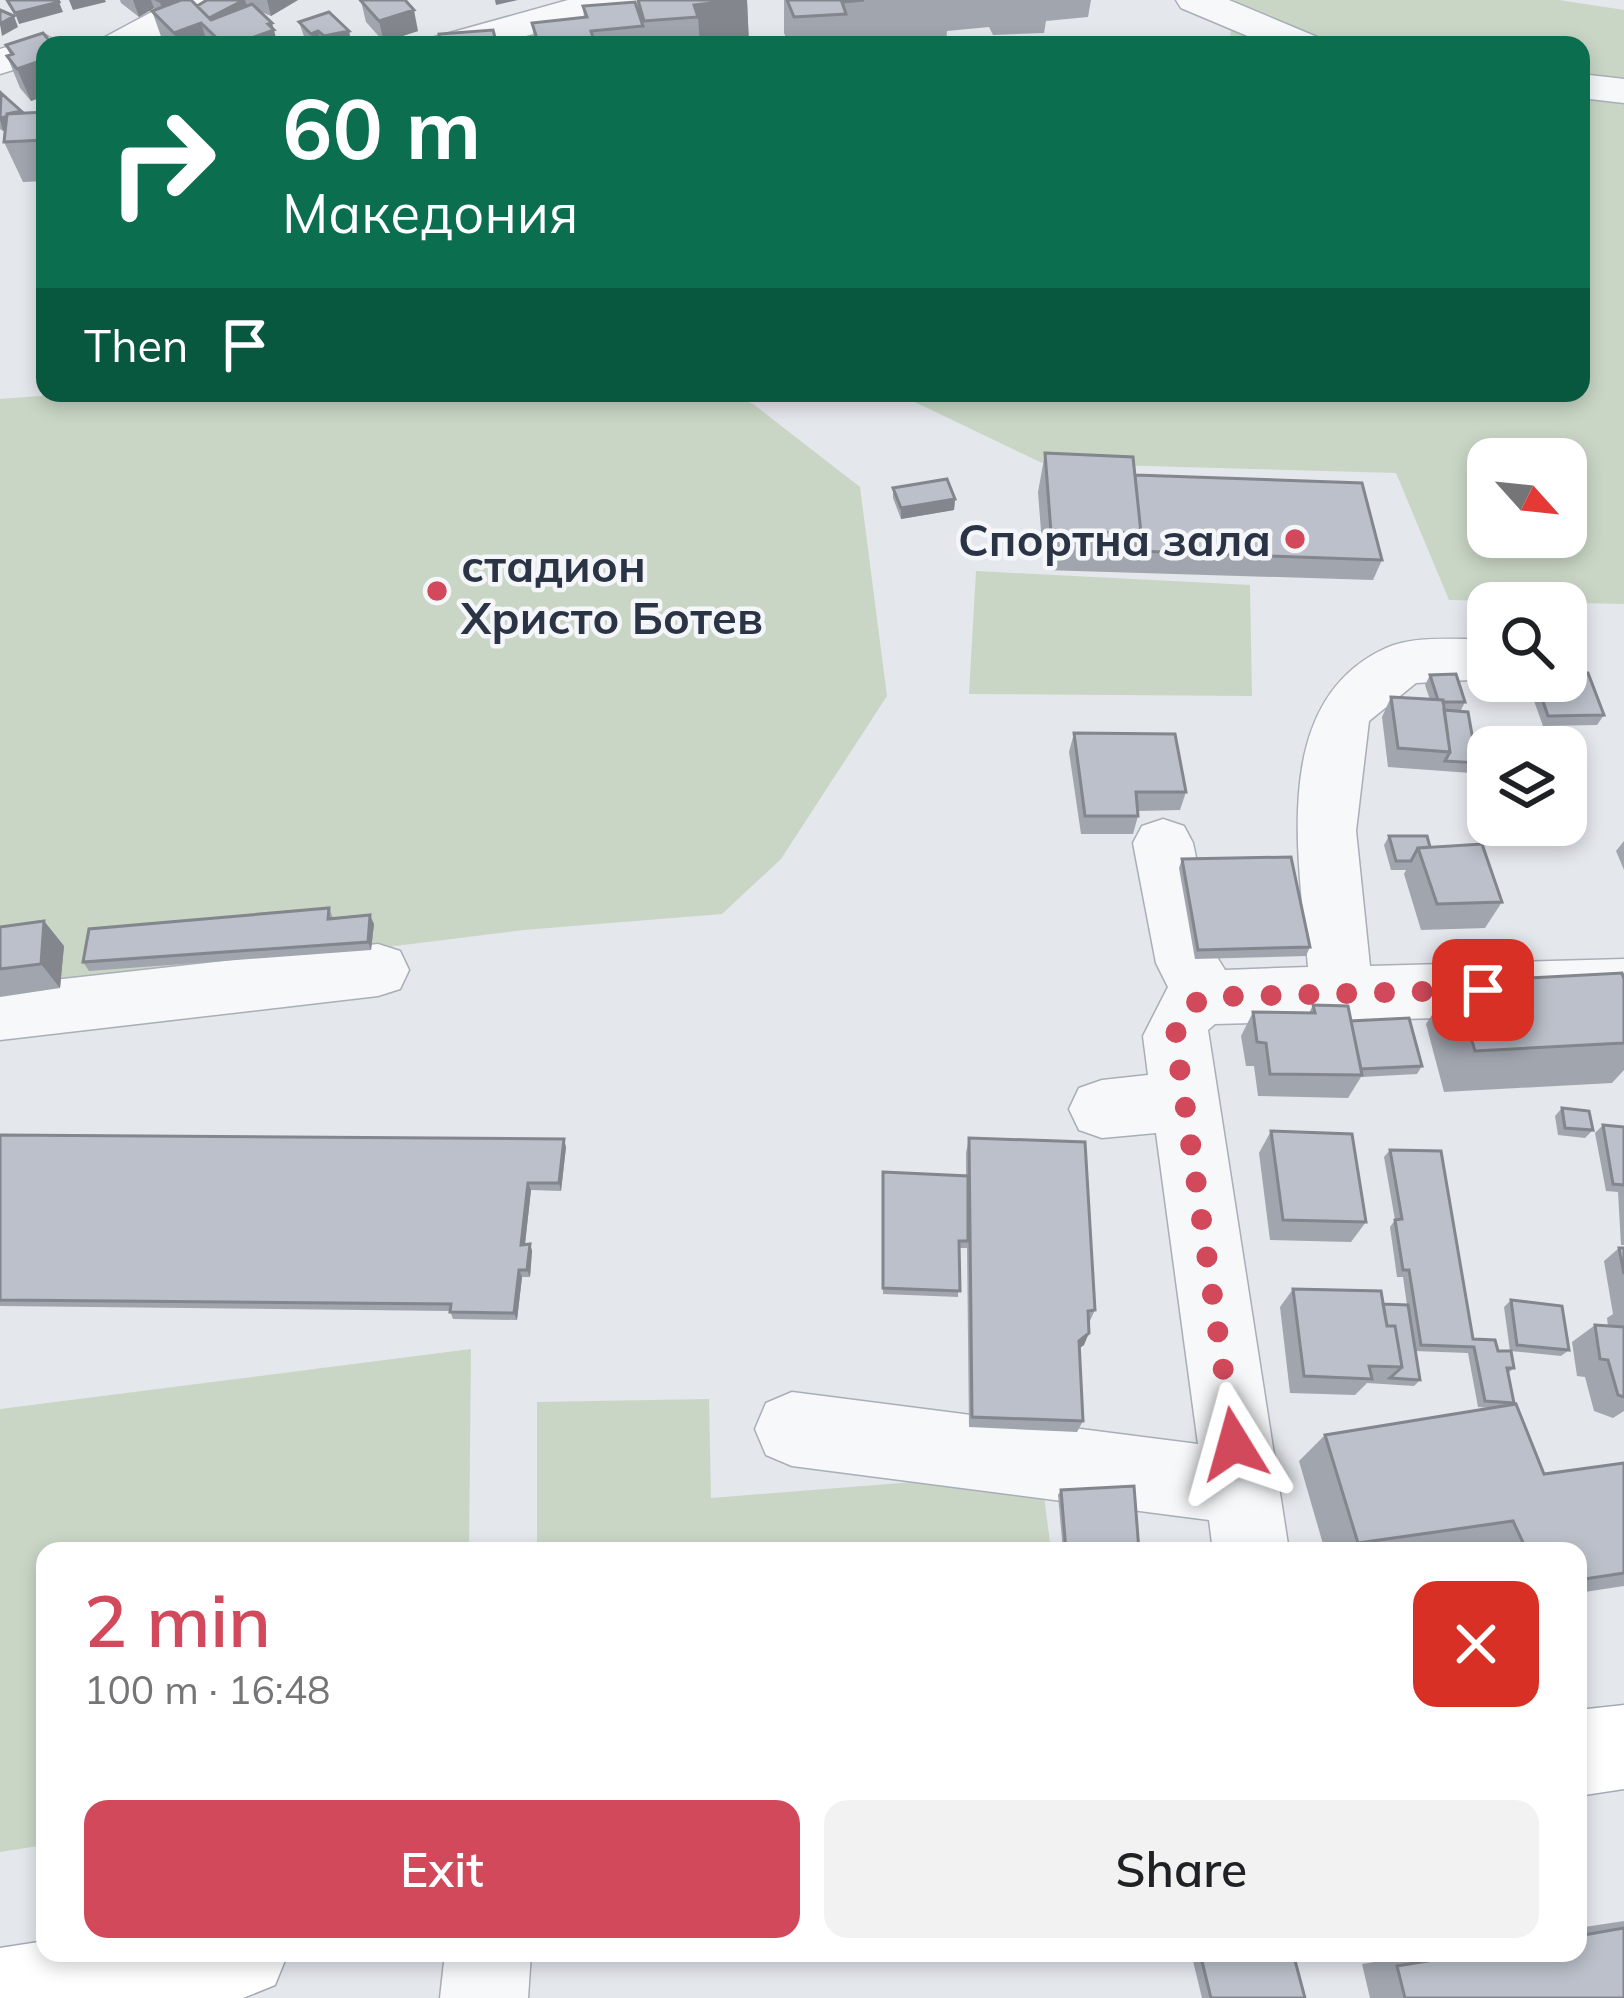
<!DOCTYPE html>
<html lang="en">
<head>
<meta charset="utf-8">
<style>
	body { margin:0; font-family:Mulish,sans-serif; background:#f2f2f2; color:#202124; height:100vh; display:flex; flex-direction:column; font-size:45px; white-space:nowrap }
	* { box-sizing:border-box; margin:0 }
	p { font-size:39px; color:#757577 }
	.icon { flex:none; width:66px; height:66px; fill:none; stroke:currentColor; stroke-width:2; stroke-linecap:round; stroke-linejoin:round }
	.map { position:relative; flex:1; overflow:hidden }
	.drawer { position:absolute; left:36px; top:1542px; width:1551px; height:420px; display:flex; flex-direction:column; background:#fff; border-radius:24px; box-shadow:0 6px 18px #0003 }
	.drawer>* { flex:none }
	.banner { position:absolute; left:36px; top:36px; width:1554px; height:366px; border-radius:24px; box-shadow:0 6px 18px #0003; background:#0b6e4f; color:#fff; overflow:hidden }
	.needle { width:78px; rotate:117deg }
	.buttons { position:absolute; left:1467px; top:438px; display:grid; gap:24px }
	.buttons a { display:grid; place-items:center; width:120px; height:120px; border-radius:24px; background:#fff; box-shadow:0 6px 18px #0003; font-size:60px }
	.pin { position:absolute; display:grid; place-items:center; width:102px; height:102px; color:#fff; margin:-51px; border-radius:24px; box-shadow:0 6px 18px #0006 }
	.me { position:absolute; width:132px; margin:-66px; rotate:352deg; stroke-linejoin:round; filter:drop-shadow(0 0 9px #0008) }
	.turn { display:flex; align-items:center; gap:42px; height:252px; padding:0 48px; font-size:54px }
	.turn .icon { width:156px; height:156px; stroke-width:2.5 }
	.turn b { display:block; font-size:84px; line-height:102px }
	.then { display:flex; align-items:center; height:114px; padding:0 48px; background:#0003; gap:24px; font-size:45px }
	.round { display:grid; place-items:center; flex:none; width:126px; height:126px; border-radius:24px; background:#f2f2f2 }
	.headline { display:flex; align-items:center; justify-content:space-between; height:204px; padding:0 48px }
	h1 { font-size:72px; font-weight:600; line-height:90px; color:#d1495b }
	.button { display:flex; gap:24px; margin-top:auto; padding:24px 48px }
	.button a { flex:1; height:138px; border-radius:24px; background:#d1495b; color:#fff; font-size:48px; font-weight:600; line-height:138px; text-align:center }
	.button a+a { background:#f2f2f2; color:#202124 }
	.map>svg:first-child { display:block }
	.green { fill:#c9d6c5; fill-rule:evenodd }
	.lines { fill:none; stroke-linecap:round; stroke-linejoin:round }
	.minor-casing { stroke:#a9aeb7; stroke-width:3 }
	.major-casing { stroke:#a3abb8; stroke-width:3 }
	.minor { fill:#f7f8fa; fill-rule:evenodd }
	.major { fill:#fff; fill-rule:evenodd }
	.wall { fill:#a1a5ae }
	.shaded-wall { fill:#83868d }
	.building { fill:#bbc0ca; stroke:#83868d; stroke-width:3 }
	.route { stroke:#d1495b; stroke-width:21; stroke-dasharray:0 37.8 }
	.poi-dot { fill:#d1495b; stroke:#f4f6f9; stroke-width:4.5 }
	.labels { text-anchor:middle; dominant-baseline:central; stroke-width:9; stroke-linejoin:round; paint-order:stroke }
	.poi-label { font-size:45px; font-weight:bold; fill:#2b3445; stroke:#f4f6f9; text-anchor:end }
</style>
</head>
<body>
<div class="map">
<svg width="1624" height="1998" viewBox="0 0 1624 1998">
	<rect width="100%" height="100%" fill="#e4e7ec"/>
	<!-- green -->
	<path class="green" d="M1235 0H1559L1624 10V604L1449 600 1396 473 1042 463 896 393H1581V45H1229ZM1488 459H1566V537H1488Z
		M80 393H723L753 404 860 487 887 696 781 859 722 914 524 930 0 995V399Z
		M976 571 1250 585 1252 696 969 694Z
		M471 1349 469 1551H45V1845L0 1852V1409Z
		M709 1399 711 1498 1041 1472 1051 1551H537V1402Z"/>
	<g class="lines">
		<defs>
			<path id="minor" d="M174 0H222L217 8 149 45H99L105 37Z
				M568 0H733L728 8 714 12 573 23 493 45H429L435 37Z
				M1176 0H1229L1317 37 1323 45H1269L1181 8Z
				M45 35 64 45H45V60L0 74V49Z
				M1581 74 1624 79V103L1581 98Z
				M1488 639V679L1416 683 1369 721 1356 831 1370 966 1624 959V1013L1215 1024 1208 1030 1289 1551H1213L1209 1520 792 1466 766 1455 755 1429 766 1403 792 1392 1198 1444 1156 1133 1102 1138 1079 1130 1069 1109 1079 1088 1102 1080 1148 1075 1143 1036 1168 987 1156 963 1133 843 1142 826 1163 819 1184 826 1193 843 1217 957 1225 970 1308 967C1300 862 1267 702 1386 648 1415 635 1457 640 1488 639Z
				M378 944 400 951 409 970 400 989 378 996 0 1040V986Z
				M445 1953H531L528 1998H440Z"/>
			<path id="major" d="M1624 1705V1789L1578 1796V1710Z
				M45 1941V1953H288L275 1985 243 1998H0V1948Z"/>
		</defs>
		<!-- minor casing -->
		<use href="#minor" class="minor-casing"/>
		<!-- major casing -->
		<use href="#major" class="major-casing"/>
		<!-- minor -->
		<use href="#minor" class="minor"/>
		<!-- major -->
		<use href="#major" class="major"/>
	</g>
	<!-- wall -->
	<path class="wall" d="M120 0H191L197 6 207 0H298L271 16 259 11 278 45H166L163 42 152 11 155 10 154 8 139 17 121 3Z
		M637 0H747L749 45H535L532 23 584 18 583 6 638 10Z
		M784 0H1091L1088 17 1046 21 1044 33 993 35 989 27 947 31 946 43 894 45 891 37 846 42V45H789L784 33Z
		M361 1 418 31 384 42 366 22Z
		M299 22 352 45H307Z
		M6 45H45V96L31 101 20 88 7 56 10 55Z
		M0 91 22 113 45 112V181L23 182 4 142 6 130 3 131 0 129Z
		M1045 453 1135 475 1382 560 1373 580 1044 570 1038 492Z
		M893 488 955 499 954 510 901 519 893 498Z
		M1430 675 1465 702 1460 712 1477 763 1471 773 1388 767 1382 717 1391 697 1430 700 1425 685Z
		M1529 681H1566L1604 715 1597 725 1543 726 1528 684Z
		M1074 733 1186 792 1180 810 1138 811V816L1133 834H1081L1069 752Z
		M1389 836 1430 847 1502 902 1485 928 1421 930 1404 874 1406 870H1391L1384 845Z
		M1624 841V870L1616 851Z
		M1182 859 1310 947 1306 956 1195 959 1179 868Z
		M329 908 333 918 374 924 371 950 89 971 83 962Z
		M44 921 64 946 60 988 0 997V927Z
		M1624 979V1070L1612 1083 1444 1092 1426 1024 1454 982Z
		M1313 1005 1351 1021 1422 1066 1417 1074 1361 1077 1348 1098 1258 1096 1254 1066H1246L1241 1036 1253 1012 1309 1013Z
		M1562 1108 1593 1130 1585 1138 1558 1135 1555 1116Z
		M1603 1125 1624 1127V1245H1621L1618 1192 1606 1191 1595 1133Z
		M1271 1131 1366 1222 1351 1242 1270 1240 1259 1153Z
		M0 1135 566 1147 561 1191 531 1190 525 1245 530 1244 532 1251 530 1277H522L517 1320 453 1319 450 1311 0 1306Z
		M969 1138 1095 1310 1089 1323 1084 1345 1079 1348 1083 1421 1077 1432 969 1427 967 1248H959L958 1297 883 1294 882 1180 966 1176V1153Z
		M1390 1150 1473 1339 1498 1351 1514 1368 1508 1373 1514 1403 1544 1474 1624 1463V1586L1578 1593V1551H1479L1475 1543 1419 1551H1325L1299 1461 1325 1435 1493 1408 1478 1407 1468 1353 1415 1351 1420 1380 1414 1386 1367 1383 1355 1395 1290 1393 1280 1307 1293 1289 1383 1304 1407 1305 1403 1277H1397L1390 1227 1395 1220 1384 1157Z
		M1619 1248H1624V1411L1613 1418 1594 1411 1585 1377 1577 1376 1572 1342 1595 1325 1608 1326 1607 1318 1613 1314 1604 1261Z
		M1511 1300 1569 1350 1561 1356 1510 1351 1504 1307Z
		M1061 1490 1139 1551H1063L1058 1495Z
		M1624 1921V1998H1370L1362 1964 1430 1953H1578V1928Z
		M1191 1953H1293L1305 1998H1202Z"/>
	<!-- shaded-wall -->
	<path class="shaded-wall" d="M69 0H105L106 2 73 10Z
		M133 0H151L154 8 139 17Z
		M154 0H184L164 13 160 3Z
		M245 0 248 10 212 29 209 18Z
		M267 0H298L271 16Z
		M495 0H518L496 5Z
		M738 0H747L749 45H700L698 17 694 5Z
		M59 2 63 12 19 24 15 13Z
		M414 10 418 31 384 42 379 21Z
		M14 16 18 27 2 36 0 24Z
		M201 23 208 45H178L174 33Z
		M272 23 278 45H232L268 24Z
		M318 31 322 45H314L311 34Z
		M349 31 352 45H326L324 36Z
		M43 60 45 65V96L31 101 17 69Z
		M21 111 26 122 3 131 0 119Z
		M955 499 954 510 901 519V508Z
		M370 915 374 924 371 950 368 942Z
		M44 921 64 946 60 988 41 964Z
		M564 1139 566 1147 561 1191 559 1183Z
		M528 1183 531 1190 524 1252 521 1245Z
		M530 1244 532 1251 530 1277 527 1270Z
		M519 1270 522 1277 517 1320 514 1313Z
		M1089 1333 1084 1345 1073 1353 1079 1341Z"/>
	<!-- building -->
	<path class="building" d="M7 0H58L59 2 15 13Z
		M181 0H191L211 20 252 4 272 23 268 24 274 30 232 45H224L201 23 174 33 152 11Z
		M207 0H244L209 18 197 6Z
		M364 0H405L414 10 379 21 361 1Z
		M638 0H738L694 5 698 17 644 21Z
		M787 0H864L842 2 846 14 794 17Z
		M635 2 643 26 591 31 595 44 539 45 532 23 587 17 583 6Z
		M0 10 14 16 0 24Z
		M329 12 349 31 324 36 318 31 311 34 299 22Z
		M493 30 497 45H441L439 34Z
		M43 33 53 45H45V62L43 60 17 69 7 56 13 54 6 45Z
		M1 93 21 111 7 114V116L0 119Z
		M45 112V140L4 142 7 114Z
		M1045 453 1133 457 1141 533 1051 532Z
		M1135 475 1362 483 1382 560 1137 551 1141 533Z
		M947 479 955 499 901 508 893 488Z
		M1566 673H1588L1604 715 1548 716 1536 681H1566Z
		M1456 674 1465 702H1443V700H1438L1430 675Z
		M1391 697 1443 700 1450 752 1398 748Z
		M1444 710 1468 712 1477 763 1445 761 1450 752Z
		M1074 733 1175 734 1186 792H1136L1138 816H1085Z
		M1389 836H1427L1430 847 1418 848 1411 861H1396Z
		M1482 844 1502 902 1437 904 1418 848Z
		M1291 857 1310 947 1198 950 1182 859Z
		M329 908 328 919 370 915 368 942 83 962 89 929Z
		M44 921 41 964 0 969V927Z
		M1622 973 1624 979V1043L1475 1051 1454 982Z
		M1313 1005 1348 1006 1362 1075 1270 1074 1266 1043 1257 1042 1253 1012 1315 1013Z
		M1409 1018 1422 1066 1361 1069 1351 1021Z
		M1562 1108 1589 1111 1593 1130 1565 1128Z
		M1603 1125 1624 1127V1185L1613 1184Z
		M1271 1131 1352 1134 1366 1222 1283 1220Z
		M0 1135 564 1139 559 1183H528L521 1245 530 1244 527 1270H519L514 1313 450 1312 451 1304 0 1300Z
		M969 1138 1085 1142 1095 1310 1088 1311 1089 1333 1079 1341 1083 1421 972 1417Z
		M1390 1150 1441 1151 1473 1339 1495 1340 1498 1351H1511L1514 1368H1507L1514 1403 1485 1401 1474 1347 1421 1345 1409 1270H1403L1395 1220 1402 1219Z
		M883 1172 968 1176V1241H959L960 1291 883 1288Z
		M1619 1248H1624V1274Z
		M1293 1289 1381 1291 1387 1326H1395L1402 1367 1369 1366 1372 1379 1304 1376Z
		M1511 1300 1562 1306 1569 1350 1517 1345Z
		M1383 1304 1408 1305 1420 1380 1390 1378 1402 1367 1395 1326H1387Z
		M1595 1325 1624 1327V1397L1618 1395 1608 1360 1600 1359Z
		M1516 1404 1544 1474 1624 1463V1573L1578 1580V1551H1527L1513 1521 1358 1543 1325 1435Z
		M1134 1486 1139 1551H1066L1061 1490Z
		M1624 1928V1998H1405L1397 1966 1475 1953H1578V1936Z
		M1200 1953H1293L1305 1998H1211Z"/>
	<g class="lines">
		<!-- route -->
		<path class="route" d="M1234 1444 1175 1036C1181 1014 1187 1005 1208 997L1483 990"/>
	</g>
	<!-- markers -->
	<g class="poi-dot">
		<circle cx="1295" cy="539" r="12"/>
		<circle cx="437" cy="591" r="12"/>
	</g>
	<g class="labels">
		<!-- poi labels -->
		<g class="poi-label">
			<text x="1271" y="539">Спортна зала</text>
			<text x="461" y="565" text-anchor="start">стадион<tspan x="461" dy="52">Христо Ботев</tspan></text>
		</g>
	</g>
</svg>
<div class="buttons">
<a><svg class="needle" viewBox="-14 -14 28 28"><path d="M0-13l5 13h-10z" fill="#e53935"/><path d="M0 13l5-13h-10z" fill="#757577"/></svg></a>
<a><svg class="icon" aria-label="search" viewBox="0 0 24 24"><circle cx="10" cy="10" r="6"/><path d="M15 15l6 6"/></svg></a>
<a><svg class="icon" aria-label="layers" viewBox="0 0 24 24"><path d="M12 4l9 5-9 5-9-5zM3 14l9 5 9-5"/></svg></a>
</div>
<div class="pin" style="left:1483px;top:990px;background:#d93025"><svg class="icon" aria-label="arrive" viewBox="0 0 24 24"><path d="M6 21V4h12l-3 4 3 4H6"/></svg></div>
<svg class="me" style="left:1234px;top:1444px" viewBox="-20 -20 40 40"><path d="M0-17L14 15 0 8-14 15z" fill="#d1495b" stroke="#fff" stroke-width="4"/></svg>
<div class="banner">
<div class="turn"><svg class="icon" aria-label="right" viewBox="0 0 24 24"><path d="M7 20v-9h11M14 6l5 5-5 5"/></svg><div><b>60 m</b>Македония</div></div>
<div class="then">Then<svg class="icon" aria-label="arrive" viewBox="0 0 24 24"><path d="M6 21V4h12l-3 4 3 4H6"/></svg></div>
</div>
<section class="drawer">
<div class="headline"><div><h1>2 min</h1><p>100 m · 16:48</p></div><a class="round" style="background:#d93025;color:#fff"><svg class="icon" aria-label="close" viewBox="0 0 24 24"><path d="M6 6l12 12M18 6L6 18"/></svg></a></div>
<div class="button"><a>Exit</a><a>Share</a></div>
</section>
</div>
</body>
</html>
